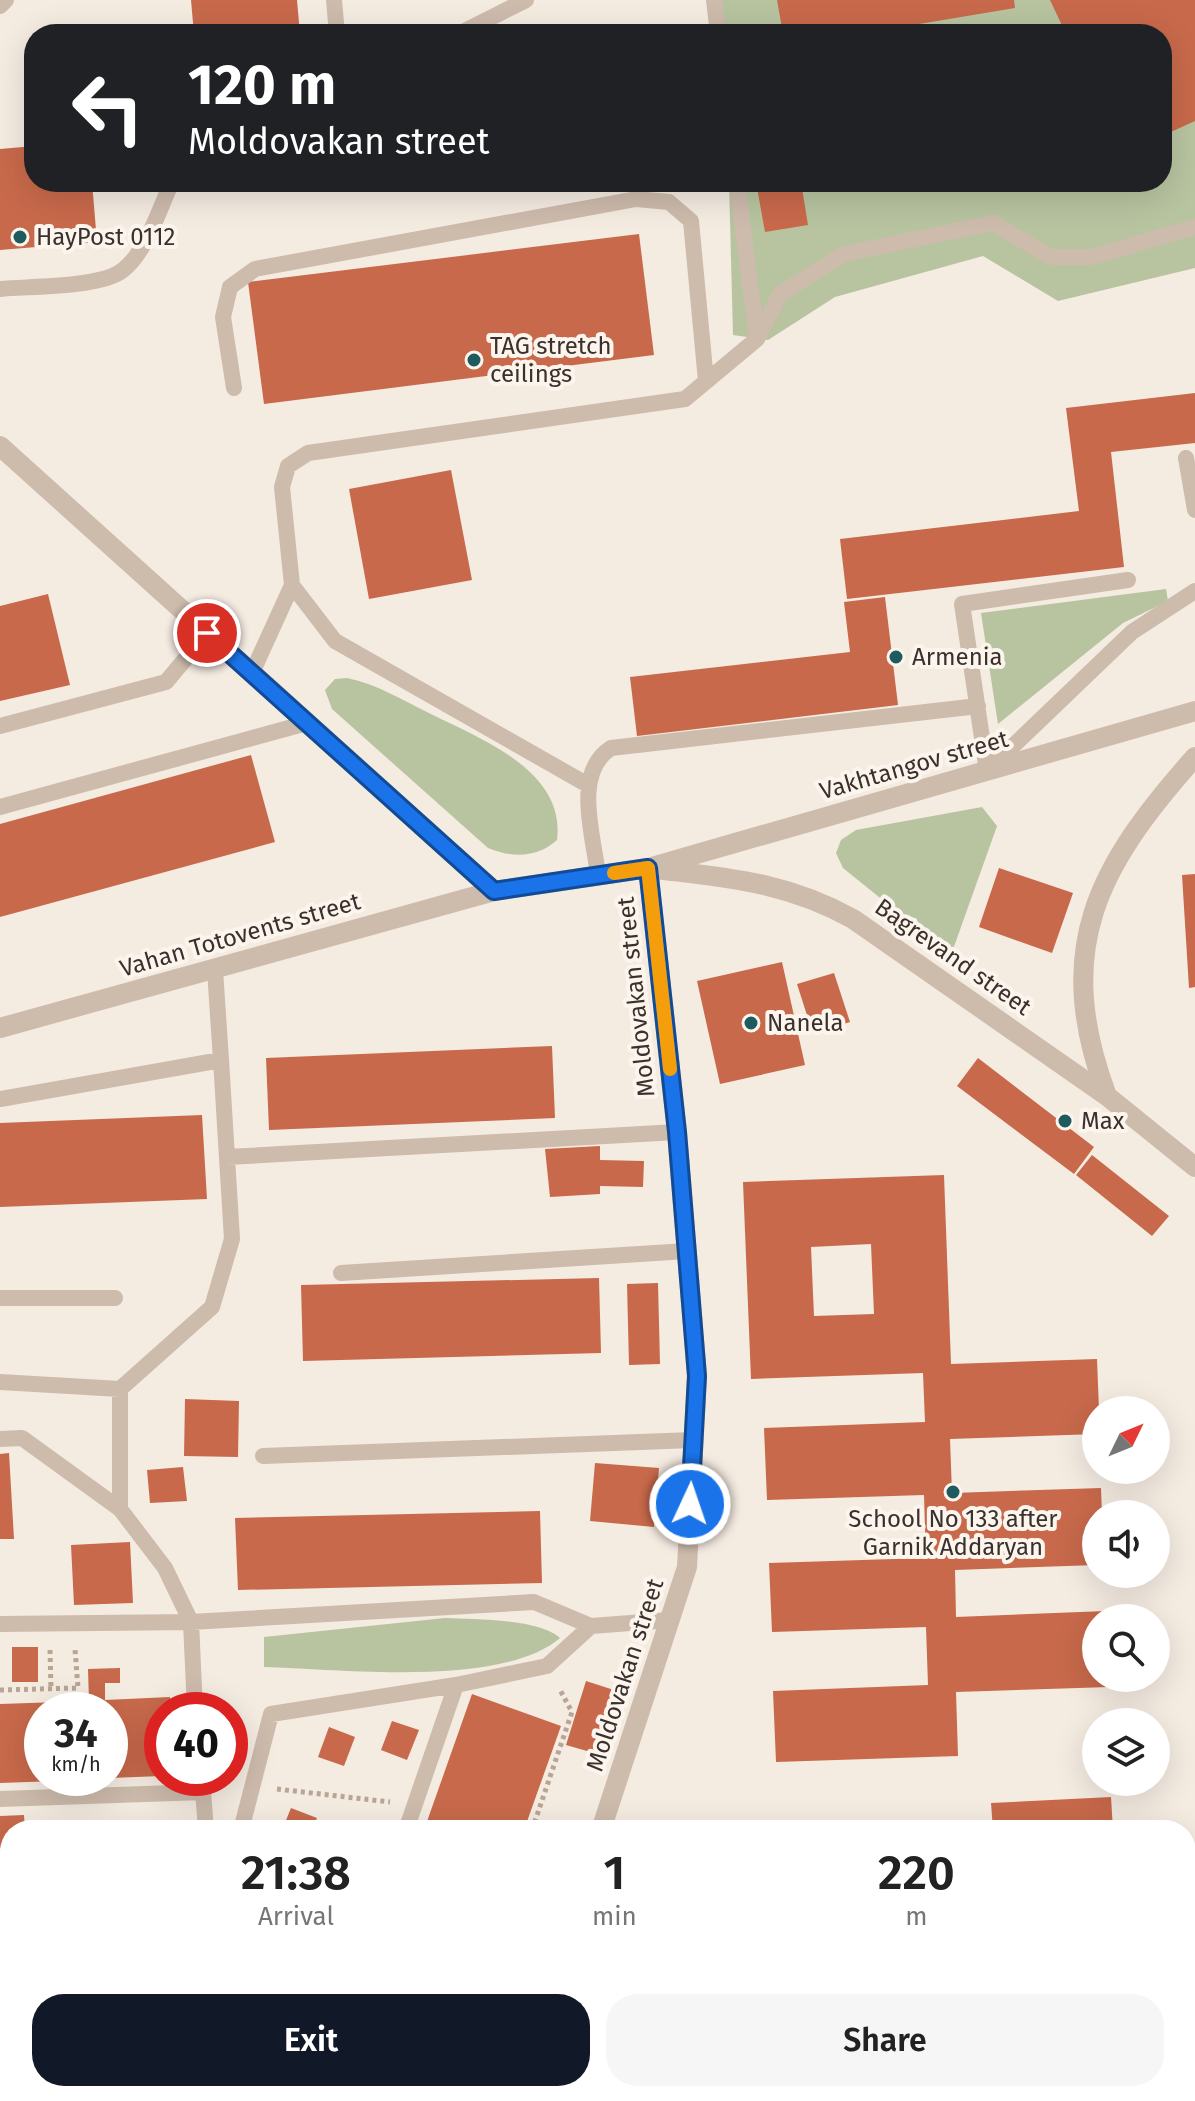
<!DOCTYPE html>
<html lang="en">
<head>
<meta charset="utf-8">
<style>
	body { margin:0; font-family:"Fira Sans",sans-serif; background:#f6f6f6; color:#222; height:100vh; display:flex; flex-direction:column; font-size:30px; white-space:nowrap }
	* { box-sizing:border-box; margin:0 }
	p { font-size:26px; color:#767676 }
	.icon { flex:none; width:44px; height:44px; fill:none; stroke:currentColor; stroke-width:2; stroke-linecap:round; stroke-linejoin:round }
	.map { position:relative; flex:1; overflow:hidden }
	.side { position:absolute; left:0px; top:1820px; width:1196px; height:282px; display:flex; flex-direction:column; background:#fff; border-radius:32px 32px 0 0; box-shadow:0 8px 32px #0002 }
	.side>* { flex:none }
	.banner { position:absolute; left:24px; top:24px; width:1148px; height:168px; border-radius:32px; box-shadow:0 8px 32px #0002; background:#202124; color:#fff; overflow:hidden }
	.needle { width:52px; rotate:47deg }
	.buttons { position:absolute; left:1082px; top:1396px; display:grid; gap:16px }
	.buttons a { display:grid; place-items:center; width:88px; height:88px; border-radius:50%; background:#fff; box-shadow:0 8px 32px #0002; font-size:40px }
	.speed { position:absolute; left:24px; top:1692px; display:flex; gap:16px; font-size:40px; font-weight:700; text-align:center }
	.speed>* { display:grid; place-content:center; width:104px; height:104px; border-radius:50%; background:#fff; box-shadow:0 8px 32px #0002; line-height:1 }
	.speed small { font-size:20px; font-weight:400 }
	.speed .limit { border:12px solid #d22; background:#fff; color:#111 }
	.pin { position:absolute; display:grid; place-items:center; width:68px; height:68px; color:#fff; margin:-34px; border:4px solid #fff; border-radius:50%; box-shadow:0 2px 8px #0007 }
	.me { position:absolute; width:88px; margin:-44px; rotate:3deg; stroke-linejoin:round; filter:drop-shadow(0 0 6px #0008) }
	.turn { display:flex; align-items:center; gap:28px; height:168px; padding:0 32px; font-size:36px }
	.turn .icon { width:104px; height:104px; stroke-width:2.5 }
	.turn b { display:block; font-size:56px; line-height:68px }
	.eta { display:flex; justify-content:space-evenly; align-items:center; height:136px; text-align:center }
	.eta b { font-size:48px; font-weight:600; line-height:56px }
	.button { display:flex; gap:16px; margin-top:auto; padding:16px 32px }
	.button a { flex:1; height:92px; border-radius:32px; background:#111827; color:#fff; font-size:32px; font-weight:600; line-height:92px; text-align:center }
	.button a+a { background:#f6f6f6; color:#222 }
	.map>svg:first-child { display:block }
	.green { fill:#b8c4a0 }
	.building { fill:#c8694b; fill-rule:evenodd }
	.lines { fill:none; stroke-linecap:round; stroke-linejoin:round }
	.path { stroke:#b9a596; stroke-width:5; stroke-dasharray:4 4; stroke-linecap:butt }
	.service { stroke:#cdbbac; stroke-width:16 }
	.tertiary { stroke:#cdbbac; stroke-width:20 }
	.route-casing { stroke:#114b97; stroke-width:20 }
	.route { stroke:#1a73e8; stroke-width:14 }
	.slow { stroke:#f59e0b; stroke-width:14 }
	.poi-dot { fill:#1f5a5e; stroke:#fbf5ee; stroke-width:3 }
	.labels { text-anchor:middle; dominant-baseline:central; stroke-width:8; stroke-linejoin:round; paint-order:stroke }
	.poi-label { font-size:24px; fill:#3b302b; stroke:#fbf5ee; text-anchor:start }
	.street-label { font-size:24px; fill:#3b302b; stroke:#fbf5ee }
</style>
</head>
<body>
<div class="map">
<svg width="1195" height="2101" viewBox="0 0 1195 2101">
	<rect width="100%" height="100%" fill="#f4ebe1"/>
	<!-- green -->
	<path class="green" d="M711 0H1195V268L1058 301 983 256 835 297 768 340 733 335 729 182H1162V34H723Z
		M1166 589 1168 601 1123 623 998 724 981 613Z
		M347 678C377 684 404 701 431 714 481 739 566 771 557 840 537 858 512 858 488 848L332 709 325 690 335 679Z
		M982 807 997 826 951 955 843 868 836 853 841 840 856 830Z
		M445 1618C473 1619 540 1619 560 1638 502 1688 339 1669 264 1667V1637Z"/>
	<!-- building -->
	<path class="building" d="M191 0H297L300 34H194Z
		M777 0H1014L1015 8 859 34H783Z
		M1050 0H1195V121L1162 136V34H1066Z
		M34 146V182H92L97 242 0 250V149Z
		M756 182H801L808 225 765 232Z
		M639 234 654 355 264 404 248 282Z
		M1195 393V443L1111 452 1124 567 847 599 840 539 1079 511 1066 408Z
		M451 470 472 580 369 599 349 489Z
		M48 594 70 685 0 701V606Z
		M885 597 898 705 637 736 630 677 850 652 844 602Z
		M251 755 275 842 0 917V824Z
		M999 868 1073 893 1052 953 979 927Z
		M1195 874V987L1189 988 1182 875Z
		M782 962 805 1065 720 1084 697 981Z
		M834 973 850 1022 813 1034 797 984Z
		M552 1046 555 1118 269 1130 266 1058Z
		M978 1058 1094 1147 1074 1174 957 1086Z
		M202 1115 207 1199 0 1207V1123Z
		M600 1146V1160L644 1161 643 1187 600 1186V1194L550 1197 545 1149Z
		M1092 1155 1169 1216 1152 1236 1076 1175Z
		M944 1175 951 1364 1097 1359 1099 1410H1096V1434L950 1439 952 1493 1101 1488 1102 1514H1096V1565L955 1570 956 1617 1106 1611V1618H1096V1678H1109V1687L956 1692 958 1756 776 1762 773 1691 928 1685 926 1627 772 1632 769 1563 926 1558 924 1495 767 1500 764 1428 925 1422 923 1373 751 1379 743 1182ZM871 1244 874 1314 814 1316 811 1247Z
		M599 1278 601 1353 303 1361 301 1285Z
		M658 1283 660 1364 629 1365 627 1284Z
		M185 1399 239 1401 238 1457 184 1456Z
		M9 1453 14 1539H0V1454Z
		M595 1463 659 1468 654 1527 590 1521Z
		M183 1467 187 1501 150 1503 147 1470Z
		M540 1511 542 1583 238 1590 235 1518Z
		M130 1542 133 1603 74 1605 71 1545Z
		M12 1647H38V1682H12Z
		M120 1668V1683H105V1700L170 1697 171 1710H162V1776L110 1778V1710H42V1778L56 1781 0 1783V1704L89 1701 88 1669Z
		M586 1681 614 1690 594 1753 566 1745Z
		M472 1694 561 1726 524 1830H424Z
		M392 1721 419 1730 407 1760 381 1750Z
		M329 1727 355 1737 344 1766 318 1757Z
		M1111 1797 1113 1830H993L991 1803Z
		M291 1808 317 1818 312 1830H282Z
		M24 1815 25 1830H10V1847L0 1848V1816Z
		M0 1882H10V1933H0Z
		M28 2092H88L84 2101H48Z
		M334 2092H434L431 2101H331Z"/>
	<g class="lines">
		<!-- path -->
		<path class="path" d="M50 1650 51 1689
			M0 1690 78 1688 75 1649
			M277 1789 390 1802
			M532 1830 572 1712 559 1688
			M126 2101 129 2092
			M313 2101 316 2092
			M442 2101 445 2092"/>
		<!-- service -->
		<path class="service" d="M334 0 337 34
			M714 0 718 34
			M0 6 6 0
			M459 34 526 0
			M737 182 757 339
			M0 289C30 286 101 288 123 270 147 251 159 209 172 182
			M234 388 223 317 230 287 255 269 636 199 669 202 691 221 706 381
			M1186 458 1195 510
			M292 585 335 641 588 785
			M252 673 292 585 282 487 288 466 308 453 685 399 757 339 780 294 844 254 993 223 1051 257H1092L1195 227
			M0 726 166 682 207 633
			M988 770 1132 632 1195 591
			M987 771 962 604 1128 580
			M0 807 307 723
			M598 875C594 837 572 773 611 748L978 706
			M0 1099 221 1060 215 970
			M227 1157 677 1132
			M341 1273 687 1251
			M0 1298H115
			M0 1382 120 1389
			M0 1439 22 1438 120 1509
			M263 1456 693 1440
			M0 1624 191 1622 534 1602 591 1626
			M195 1710 191 1622 165 1568 120 1509V1389L212 1307 232 1239 221 1060
			M202 1778 206 1830
			M0 1799 203 1792
			M241 1830 271 1714 456 1685 547 1666 591 1626 670 1620
			M406 1830 456 1685
			M0 1859H10
			M222 2092V2101
			M0 2095 12 2101"/>
		<!-- tertiary -->
		<path class="tertiary" d="M0 446 494 891
			M656 869C729 878 787 882 853 919L1107 1096 1195 1167
			M0 1028 494 891 648 868 1195 711
			M1107 1096C1052 949 1097 867 1195 757
			M601 1830 687 1567 697 1376 677 1132 648 868
			M513 2101 516 2092"/>
	</g>
	<g class="lines">
		<defs>
			<path id="route" d="M207 633 494 891 648 868 677 1132 697 1376 690 1504"/>
		</defs>
		<!-- route casing -->
		<use href="#route" class="route-casing"/>
		<!-- route -->
		<use href="#route" class="route"/>
		<!-- slow -->
		<path class="slow" d="M614 873 648 868 670 1069"/>
	</g>
	<!-- markers -->
	<g class="poi-dot">
		<circle cx="20" cy="237" r="8"/>
		<circle cx="474" cy="360" r="8"/>
		<circle cx="896" cy="657" r="8"/>
		<circle cx="751" cy="1023" r="8"/>
		<circle cx="1065" cy="1121" r="8"/>
		<circle cx="953" cy="1492" r="8"/>
	</g>
	<g class="labels">
		<!-- poi labels -->
		<g class="poi-label">
			<text x="36" y="237">HayPost 0112</text>
			<text x="490" y="346">TAG stretch<tspan x="490" dy="28">ceilings</tspan></text>
			<text x="912" y="657">Armenia</text>
			<text x="767" y="1023">Nanela</text>
			<text x="1081" y="1121">Max</text>
			<text x="953" y="1519" text-anchor="middle">School No 133 after<tspan x="953" dy="28">Garnik Addaryan</tspan></text>
		</g>
		<!-- street labels -->
		<g class="street-label">
			<text transform="translate(914 765) rotate(-16)">Vakhtangov street</text>
			<text transform="translate(240 935) rotate(-16)">Vahan Totovents street</text>
			<text transform="translate(953 957) rotate(35)">Bagrevand street</text>
			<text transform="translate(636 997) rotate(-96)">Moldovakan street</text>
			<text transform="translate(625 1675) rotate(-72)">Moldovakan street</text>
		</g>
	</g>
</svg>
<div class="buttons">
<a><svg class="needle" viewBox="-14 -14 28 28"><path d="M0-13l5 13h-10z" fill="#e53935"/><path d="M0 13l5-13h-10z" fill="#767676"/></svg></a>
<a><svg class="icon" aria-label="sound" viewBox="0 0 24 24"><path d="M4 9h4l5-4v14l-5-4H4zM17 9q2 3 0 6"/></svg></a>
<a><svg class="icon" aria-label="search" viewBox="0 0 24 24"><circle cx="10" cy="10" r="6"/><path d="M15 15l6 6"/></svg></a>
<a><svg class="icon" aria-label="layers" viewBox="0 0 24 24"><path d="M12 4l9 5-9 5-9-5zM3 14l9 5 9-5"/></svg></a>
</div>
<div class="speed"><div>34<small>km/h</small></div><div class="limit">40</div></div>
<div class="pin" style="left:207px;top:633px;background:#d93025"><svg class="icon" aria-label="arrive" viewBox="0 0 24 24"><path d="M6 21V4h12l-3 4 3 4H6"/></svg></div>
<svg class="me" style="left:690px;top:1504px" viewBox="-20 -20 40 40"><circle r="17" fill="#1a73e8" stroke="#fff" stroke-width="3"/><path d="M0-11L8 9 0 5-8 9z" fill="#fff"/></svg>
<div class="banner">
<div class="turn"><svg class="icon" aria-label="left" viewBox="0 0 24 24"><path d="M17 20v-9H6M10 6l-5 5 5 5"/></svg><div><b>120 m</b>Moldovakan street</div></div>
</div>
<section class="side">
<div class="eta">
<div><b>21:38</b><p>Arrival</p></div>
<div><b>1</b><p>min</p></div>
<div><b>220</b><p>m</p></div>
</div>
<div class="button"><a>Exit</a><a>Share</a></div>
</section>
</div>
</body>
</html>
